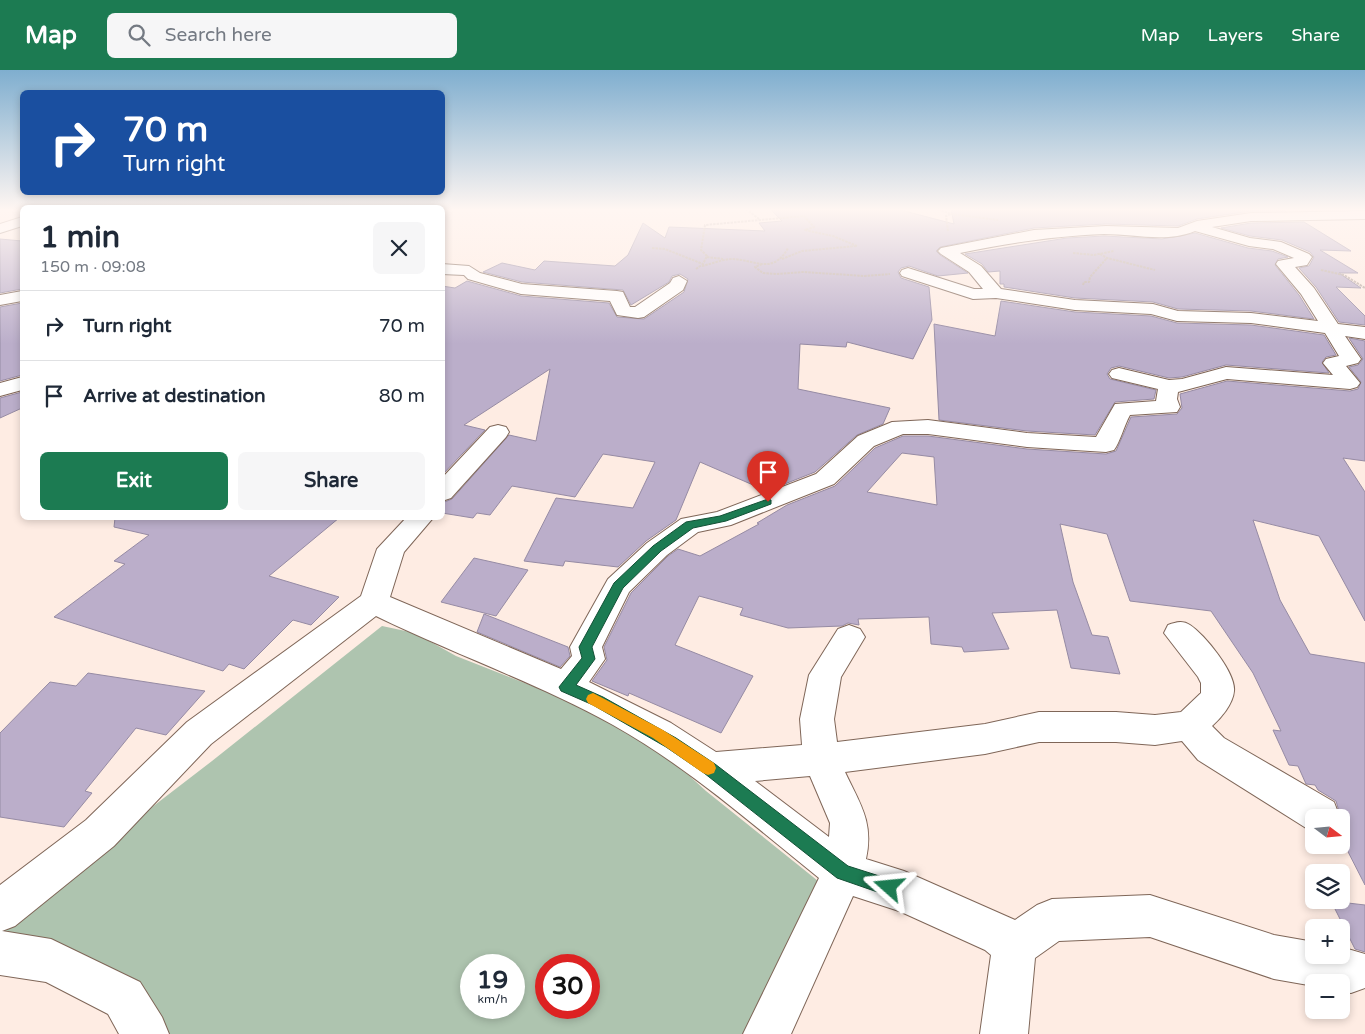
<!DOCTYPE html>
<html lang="en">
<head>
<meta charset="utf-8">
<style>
	body { margin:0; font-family:"Varela Round",sans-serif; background:#f6f6f7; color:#1f2937; height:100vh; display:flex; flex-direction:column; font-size:19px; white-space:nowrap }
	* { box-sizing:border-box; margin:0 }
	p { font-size:16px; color:#747a83 }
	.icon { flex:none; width:28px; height:28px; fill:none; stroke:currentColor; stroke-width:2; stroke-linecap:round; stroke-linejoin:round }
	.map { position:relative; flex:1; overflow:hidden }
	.side { position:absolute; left:20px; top:135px; width:425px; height:315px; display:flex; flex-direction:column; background:#fff; border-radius:8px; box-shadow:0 2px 8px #0003 }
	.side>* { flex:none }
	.banner { position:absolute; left:20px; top:20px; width:425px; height:105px; border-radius:8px; box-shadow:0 2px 8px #0003; background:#1a4fa0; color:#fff; overflow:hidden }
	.needle { width:32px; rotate:106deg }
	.tools { position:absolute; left:1305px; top:739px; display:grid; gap:10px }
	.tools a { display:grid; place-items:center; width:45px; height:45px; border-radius:8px; background:#fff; box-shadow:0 2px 8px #0003; font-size:25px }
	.speed { position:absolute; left:460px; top:884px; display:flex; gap:10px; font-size:25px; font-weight:700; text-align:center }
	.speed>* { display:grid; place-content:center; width:65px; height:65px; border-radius:50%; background:#fff; box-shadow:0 2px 8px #0003; line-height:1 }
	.speed small { font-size:12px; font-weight:400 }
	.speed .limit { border:8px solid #d22; background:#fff; color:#111 }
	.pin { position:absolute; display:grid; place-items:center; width:42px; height:42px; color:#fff; margin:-51px -21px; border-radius:50% 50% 50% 0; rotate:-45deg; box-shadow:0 0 5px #0007 }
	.pin .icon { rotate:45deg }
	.me { position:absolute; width:55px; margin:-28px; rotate:288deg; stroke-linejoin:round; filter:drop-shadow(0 0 4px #0008) }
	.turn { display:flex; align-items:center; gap:18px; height:105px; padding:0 20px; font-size:22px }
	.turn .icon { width:65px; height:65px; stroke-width:2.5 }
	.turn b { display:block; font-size:35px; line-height:42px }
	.round { display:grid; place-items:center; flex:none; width:52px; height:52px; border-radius:8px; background:#f6f6f7 }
	.summary { display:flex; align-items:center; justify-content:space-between; height:85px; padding:0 20px }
	h1 { font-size:30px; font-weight:700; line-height:38px }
	.primary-button { display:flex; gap:10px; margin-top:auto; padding:10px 20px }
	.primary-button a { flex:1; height:58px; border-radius:8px; background:#1c7b52; color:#fff; font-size:20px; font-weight:700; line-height:58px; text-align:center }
	.primary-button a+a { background:#f6f6f7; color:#1f2937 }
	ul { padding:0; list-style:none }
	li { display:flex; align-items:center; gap:15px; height:70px; padding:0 20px; border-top:1px solid #e0e1e3 }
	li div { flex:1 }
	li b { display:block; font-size:19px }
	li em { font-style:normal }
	header { display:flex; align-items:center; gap:30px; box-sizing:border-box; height:70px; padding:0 25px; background:#1c7b52; color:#fff }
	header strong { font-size:24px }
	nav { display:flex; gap:28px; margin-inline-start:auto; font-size:18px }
	.search { width:350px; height:45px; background:#f6f6f7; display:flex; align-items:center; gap:12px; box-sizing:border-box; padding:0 18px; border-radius:8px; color:#747a83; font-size:19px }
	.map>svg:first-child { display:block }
	.green { fill:#aec4af; fill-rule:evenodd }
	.building { fill:#bbaeca; stroke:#968ba4; fill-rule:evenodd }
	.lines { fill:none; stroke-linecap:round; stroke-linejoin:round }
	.street-casing { stroke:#7f6658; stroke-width:2 }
	.path { stroke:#b9aaa2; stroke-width:2; stroke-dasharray:2.5 1; stroke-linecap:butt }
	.street { fill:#fff; fill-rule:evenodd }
	.route { fill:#1c7b52; stroke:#125035 }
	.slow { fill:#f59e0b }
</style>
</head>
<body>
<header>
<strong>Map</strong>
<div class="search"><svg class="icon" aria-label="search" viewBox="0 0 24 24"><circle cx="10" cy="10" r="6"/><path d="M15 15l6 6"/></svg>Search here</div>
<nav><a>Map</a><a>Layers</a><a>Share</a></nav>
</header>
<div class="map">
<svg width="1365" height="964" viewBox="0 0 1365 964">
	<rect width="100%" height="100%" fill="#feece3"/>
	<!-- green -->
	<path class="green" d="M382 556 415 563 456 586 581 635 646 666 706 721 833 823 761 964H150L0 862V854L212 691ZM471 895H514V938H471ZM546 895H589V938H546Z"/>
	<!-- building -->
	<path class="building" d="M770 139H897L954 154 951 139 1286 141H1251L1197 149 1178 156 1106 154 1034 158 940 177 936 181 940 185 968 203 938 206 909 196 901 198 898 202 901 208 929 217 932 250 913 289 847 272 846 277 800 274 798 319 890 338 883 354 857 365 815 402 767 421 700 392 676 450 646 471 618 497 565 491 563 496 524 491 556 428 633 438 655 392 603 384 575 427 512 416 490 445 477 443 473 448 442 443V433L452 429 509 365 536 371 550 299 464 355 485 360 442 405V216L455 218 467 211 521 226 609 233 617 247 644 249 684 222 688 209 680 204 672 206 669 212 631 235 623 220 522 212 483 202 502 193 535 200 544 191 615 196 628 185 643 153 665 168 669 157 765 161 759 153 782 151Z
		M1304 152 1351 181 1320 180 1358 203H1339L1361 218 1336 217 1365 246V255L1339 252 1316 217 1299 198 1309 196 1314 187 1310 182 1282 170 1250 166 1221 158 1251 153Z
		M1195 163 1248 178 1272 181 1288 187 1278 189 1275 195 1299 225 1314 249 1251 241 1178 239 1153 232 1075 228 1004 217V214H1000V201L988 202 982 194 965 184 1067 168 1104 166 1162 169Z
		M0 169 22 171V219L0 223Z
		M1001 231 1075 242 1151 246 1177 253 1251 255 1324 265 1336 285 1326 287 1322 292 1329 303 1226 295 1182 307 1169 308 1119 296 1111 298 1107 304 1110 309 1156 320 1154 329 1115 332 1095 365 1027 361 939 350 934 254 995 266Z
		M22 233V305L0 311V237Z
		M1349 268 1365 271V391L1343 388 1365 422V551L1319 466 1253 450 1280 530 1310 584 1365 593V815L1341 768V748L1336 731 1318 720 1315 715 1306 714 1298 696 1289 695 1273 660 1281 661 1253 603 1211 541 1130 531 1107 464 1060 454 1073 512 1092 565 1108 567 1120 604 1071 598 1057 540 992 543 1009 579 964 582 962 577 931 574 929 547 858 549 859 555 848 553 842 556 788 558 740 545 743 538 699 526 675 575 753 606 721 663 629 623 628 626 592 611 607 590 604 577 631 523 668 486 678 479 700 486 759 454 757 453 787 435 835 416 875 378 903 366H928L1027 379 1106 384 1116 381 1131 347 1177 344 1182 338 1180 324 1227 311 1350 321 1358 319 1361 312 1349 297 1358 295 1363 289ZM902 383 934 387 937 435 867 422Z
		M22 322V338L0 348V328Z
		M115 448H339L269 506 339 527 311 555 293 550 244 599 229 594 223 601 54 547 125 494 114 491 149 465 114 457Z
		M474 488 528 500 496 546 441 532Z
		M484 544 568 577 570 586 560 597 477 562Z
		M88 603 205 621 166 665 136 658 85 721 92 723 64 757 0 747V663L50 612 76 616Z
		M1331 831 1365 835V882L1355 879Z"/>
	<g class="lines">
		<defs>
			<path id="street" d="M1365 141V149L1251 151 1212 157 1250 168 1281 172 1309 184 1312 187 1307 195 1295 197 1314 218 1338 254 1365 257V269L1345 266 1361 289 1358 293 1346 296 1360 313 1357 317 1350 319 1227 309 1178 322 1177 329 1180 337 1177 342 1130 345C1124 356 1120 372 1114 380L1106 382 1027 377 928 364H903L874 376 834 414 731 455 698 462 667 485 629 522 602 577 605 589 589 612 671 653 716 682 802 675 800 649 809 605 838 559 849 555 860 559 865 567 841 607 834 649 837 672 985 654 1039 642H1116L1155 645 1181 642 1201 623V613L1198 607 1164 563 1168 555C1176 552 1183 550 1190 555 1205 565 1236 603 1234 621 1233 634 1221 648 1212 656L1224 668 1334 732 1339 745 1338 748H1314V760L1306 758 1198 690 1182 671 1155 675 1116 672H1039L985 684 845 702C860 734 874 752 866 789L904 801 1015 850 1037 835 1052 829 1150 825 1274 865 1314 872V885H1341V877L1365 884V918L1351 923 1341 922V912H1314V916L1274 909 1150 867 1059 871 1035 888 1028 964H980L991 885 985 880 899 841 853 826 791 964H743L819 808C752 754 688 697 613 655 537 613 454 584 376 546L211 674 114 776 15 856 2 861 51 869 140 912 162 947 169 964H119L108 944 46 912 0 905V815L86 750 187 652 361 526 377 479 406 448H433L404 482 390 527 561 599 572 586 570 577 608 509 647 473 681 449 717 442 816 404 858 366 892 352 928 350 1027 363 1096 367 1115 334 1156 331 1158 319 1112 308 1109 304 1112 300 1119 298 1169 310 1182 309 1226 297 1333 305 1323 293 1326 289 1339 286 1325 263 1251 253 1177 251 1151 244 1075 240 996 228 973 229 902 206 900 203 902 200 908 198 974 219H983L969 202 941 184 938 181 941 178 1034 160 1106 156 1178 158 1197 151 1251 143ZM1195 161 1249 176 1273 179 1294 188 1278 191 1276 194 1301 224 1318 251 1251 243 1178 241 1153 234 1075 230 1001 219 981 196 960 183C1010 173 1053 166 1104 164 1135 164 1166 173 1195 161ZM810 706 830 753 829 767 755 711Z
				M22 147V156L0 163V154Z
				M442 194 469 196 480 203 522 214 617 221 623 222 630 237H635L670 213 673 208 679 206 687 211 683 220 644 247 638 248 617 245 610 231 521 224 468 209 464 205 442 204Z
				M22 221V231L0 235V225Z
				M22 307V320L0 326V313Z
				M498 355 506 357 509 362 506 367 451 428 442 431V408L490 357Z"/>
		</defs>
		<!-- street casing -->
		<use href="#street" class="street-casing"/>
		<!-- path -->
		<path class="path" d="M746 139 759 149
			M938 139 952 144 998 150
			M948 161 946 146 951 144
			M652 178 665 179 703 194
			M1073 183 1094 185 1114 181
			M1100 184 1107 188 1155 200
			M707 187 723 189
			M782 189 802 181 856 176
			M762 194 755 197 763 203 776 204 803 202 865 206 890 204
			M702 196C712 194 722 189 733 189 756 190 773 205 788 178
			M696 199 703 194 707 186 701 180 705 155 804 146 814 157 805 160 833 166 857 176
			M1321 200 1344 205 1365 218
			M1083 215 1084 212H1089L1090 207 1107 188"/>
		<!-- street -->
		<use href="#street" class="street"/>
	</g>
	<!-- sky -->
	<linearGradient id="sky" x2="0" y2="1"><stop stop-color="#7faecf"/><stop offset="0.51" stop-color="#fff6f2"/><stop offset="1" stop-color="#fff6f2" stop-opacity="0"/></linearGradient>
	<rect width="1365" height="274" fill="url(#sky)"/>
	<!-- route -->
	<path class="route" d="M768 429 771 430V434L726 451 693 458 661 481 623 518 592 577 595 589 576 615 603 627 676 668 715 694 848 796 895 811 898 817 895 823 889 826 837 808 704 703 666 677 593 635 561 621 559 617 582 588 579 577 614 513 653 476 686 452 720 446Z"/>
	<!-- slow -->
	<path class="slow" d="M593 623 663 660 714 693 716 698 714 703 708 705 703 703 653 668 588 633 586 629 588 625Z"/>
</svg>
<div class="tools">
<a><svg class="needle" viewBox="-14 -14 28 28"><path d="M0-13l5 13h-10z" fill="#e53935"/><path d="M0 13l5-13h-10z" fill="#747a83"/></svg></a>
<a><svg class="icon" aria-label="layers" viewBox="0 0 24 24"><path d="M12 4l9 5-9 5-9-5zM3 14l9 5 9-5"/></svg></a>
<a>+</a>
<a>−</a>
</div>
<div class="speed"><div>19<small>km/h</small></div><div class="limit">30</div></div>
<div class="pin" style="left:768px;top:432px;background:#d93025"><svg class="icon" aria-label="arrive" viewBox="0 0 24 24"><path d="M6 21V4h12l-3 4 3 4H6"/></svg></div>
<svg class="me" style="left:889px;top:817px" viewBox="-20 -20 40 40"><path d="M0-17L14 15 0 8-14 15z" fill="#1c7b52" stroke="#fff" stroke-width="4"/></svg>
<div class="banner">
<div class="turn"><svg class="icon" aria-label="right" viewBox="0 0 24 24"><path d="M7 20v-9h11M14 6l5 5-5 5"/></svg><div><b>70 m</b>Turn right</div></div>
</div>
<section class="side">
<div class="summary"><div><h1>1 min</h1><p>150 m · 09:08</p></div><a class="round"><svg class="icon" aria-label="close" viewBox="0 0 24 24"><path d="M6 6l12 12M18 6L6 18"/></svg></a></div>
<ul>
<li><svg class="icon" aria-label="right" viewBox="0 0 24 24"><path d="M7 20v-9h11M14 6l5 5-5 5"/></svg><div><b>Turn right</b></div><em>70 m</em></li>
<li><svg class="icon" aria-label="arrive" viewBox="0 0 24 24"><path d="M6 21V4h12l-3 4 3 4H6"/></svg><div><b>Arrive at destination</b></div><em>80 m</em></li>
</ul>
<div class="primary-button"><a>Exit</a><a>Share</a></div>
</section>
</div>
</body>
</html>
